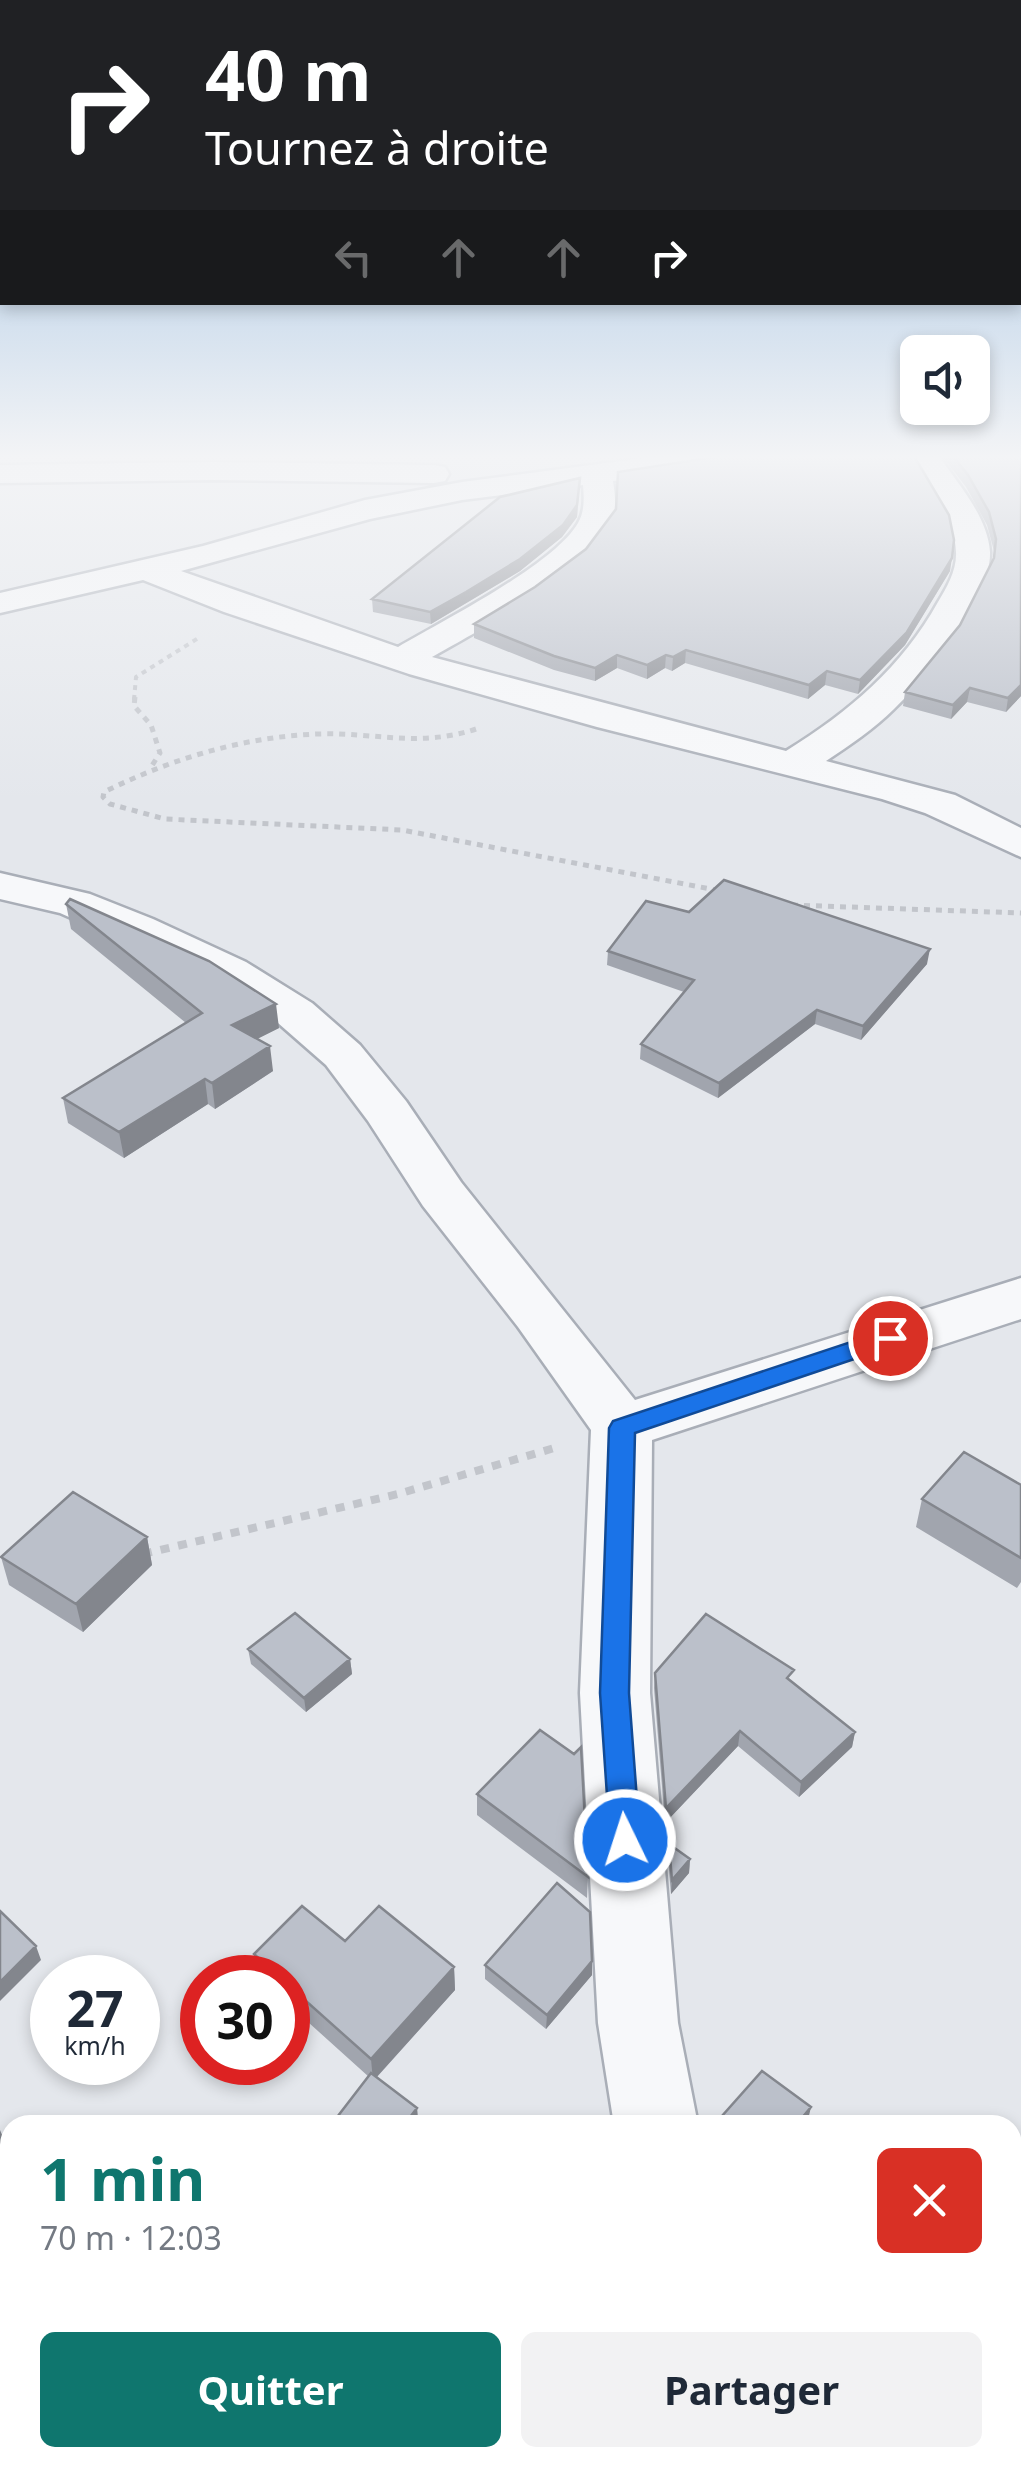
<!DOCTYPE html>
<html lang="fr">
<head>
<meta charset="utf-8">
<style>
	body { margin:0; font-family:"Noto Sans",sans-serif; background:#f2f2f3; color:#1f2937; height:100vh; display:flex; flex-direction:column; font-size:38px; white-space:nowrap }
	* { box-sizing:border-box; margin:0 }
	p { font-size:32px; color:#747a83 }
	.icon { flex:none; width:55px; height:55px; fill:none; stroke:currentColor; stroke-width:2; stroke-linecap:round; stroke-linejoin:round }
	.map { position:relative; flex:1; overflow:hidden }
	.side { position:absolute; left:0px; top:2115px; width:1022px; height:352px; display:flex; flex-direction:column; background:#fff; border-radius:30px 30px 0 0; box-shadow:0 5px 15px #0003 }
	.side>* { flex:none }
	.banner { position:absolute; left:0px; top:0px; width:1022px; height:305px; box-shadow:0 5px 15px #0003; background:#202124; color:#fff; overflow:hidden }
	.tools { position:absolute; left:900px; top:335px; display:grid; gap:20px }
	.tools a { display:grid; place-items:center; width:90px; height:90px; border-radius:15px; background:#fff; box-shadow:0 5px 15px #0003; font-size:50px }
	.speed { position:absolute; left:30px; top:1955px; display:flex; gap:20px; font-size:50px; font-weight:700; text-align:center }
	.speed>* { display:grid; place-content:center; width:130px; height:130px; border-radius:50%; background:#fff; box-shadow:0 5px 15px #0003; line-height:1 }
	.speed small { font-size:25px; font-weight:400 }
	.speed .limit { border:15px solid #d22; background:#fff; color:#111 }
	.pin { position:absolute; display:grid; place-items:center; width:85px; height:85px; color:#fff; margin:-42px; border:5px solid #fff; border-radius:50%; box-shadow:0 2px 10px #0007 }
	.me { position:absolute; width:110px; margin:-55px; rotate:356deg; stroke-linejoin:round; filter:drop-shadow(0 0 8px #0008) }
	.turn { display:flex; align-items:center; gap:35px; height:210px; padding:0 40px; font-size:45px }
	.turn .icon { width:130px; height:130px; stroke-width:2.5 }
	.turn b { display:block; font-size:70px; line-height:85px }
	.lanes { display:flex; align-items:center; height:95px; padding:0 40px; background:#0003; justify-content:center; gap:50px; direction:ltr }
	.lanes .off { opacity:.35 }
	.round { display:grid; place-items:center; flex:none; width:105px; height:105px; border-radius:15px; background:#f2f2f3 }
	.head { display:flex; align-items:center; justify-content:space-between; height:170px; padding:0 40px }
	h1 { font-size:60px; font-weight:700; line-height:75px; color:#0f766e }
	.primary-button { display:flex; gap:20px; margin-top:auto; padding:20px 40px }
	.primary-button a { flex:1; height:115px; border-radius:15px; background:#0f766e; color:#fff; font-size:40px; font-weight:700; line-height:115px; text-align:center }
	.primary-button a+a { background:#f2f2f3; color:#1f2937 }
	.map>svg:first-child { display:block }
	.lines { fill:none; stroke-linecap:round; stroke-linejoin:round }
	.minor-casing { stroke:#a9aeb7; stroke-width:5 }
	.path-far2 { stroke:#c2c5cb; stroke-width:4; stroke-dasharray:5 5; stroke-linecap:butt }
	.path-far1 { stroke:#c2c5cb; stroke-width:5; stroke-dasharray:6 6; stroke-linecap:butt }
	.path { stroke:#c2c5cb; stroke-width:8; stroke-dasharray:9 9; stroke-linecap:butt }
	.minor { fill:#f7f8fa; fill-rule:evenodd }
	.wall { fill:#a1a5ae }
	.shaded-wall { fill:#83868d }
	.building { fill:#bbc0ca; stroke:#83868d; stroke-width:2.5 }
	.route { fill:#1a73e8; stroke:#114b97; stroke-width:2.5 }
</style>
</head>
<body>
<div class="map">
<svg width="1021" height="2467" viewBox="0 0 1021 2467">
	<rect width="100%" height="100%" fill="#e4e7ec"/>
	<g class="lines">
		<defs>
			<path id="minor" d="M659 456H748L744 462 733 465 613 481C615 494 617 507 612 520 593 570 479 630 432 657L786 751C849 712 902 667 938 602 947 587 957 570 956 552 955 517 927 484 909 456H939C958 484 988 517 990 552 992 596 925 680 894 709 874 729 850 745 826 761L955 795 1021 828V857L925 813 882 799 597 727 409 674 224 612 143 580 0 613V593L203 546 365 500 462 482ZM583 485C584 497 585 511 578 523 554 565 442 621 398 647L181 571 370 519 462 500Z
				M212 462 434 465 445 467 449 474 445 481 434 483 212 480 0 483V465Z
				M0 873 90 894 153 919 246 962 312 1003 360 1045 406 1101 461 1182 635 1400 1021 1278V1319L652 1440 650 1693 678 2023 698 2125H614L598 2023 580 1693 591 1430 518 1327 423 1206 368 1121 326 1065 278 1023 214 982 60 913 0 899Z
				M668 2458H762L764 2467H670Z"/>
		</defs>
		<!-- minor casing -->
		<use href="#minor" class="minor-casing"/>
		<!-- path-far2 -->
		<path class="path-far2" d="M134 700 136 677 200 637"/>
		<!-- path-far1 -->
		<path class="path-far1" d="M135 697 134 706 151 725 160 753 151 767
			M476 729C418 748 375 732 317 734 242 737 171 759 104 792L103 797 110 804 165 819 402 830 721 891
			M792 905 1021 913"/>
		<!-- path -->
		<path class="path" d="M143 1554 398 1494 561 1446"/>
		<!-- minor -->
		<use href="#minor" class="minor"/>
	</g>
	<!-- wall -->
	<path class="wall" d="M942 456H1021V696L1006 712 967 702 951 719 903 706 905 692 960 625 993 560 994 551 987 525 966 487Z
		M580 478 577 517 562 537 520 571 431 624 373 612 372 599Z
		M950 571 905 645 858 694 825 685 808 699 685 663 672 671 665 668 647 679 617 668 595 681 554 670 474 638V624Z
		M66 904 279 1028 257 1039 273 1071 215 1109 208 1104 124 1158 68 1123 63 1098 186 1023 71 929Z
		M608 951 927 964 861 1040 815 1024 718 1098 640 1059 641 1044 684 992 607 965Z
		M1021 1485V1582L1017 1588 916 1527 922 1499Z
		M147 1537 152 1565 83 1632 9 1585 1 1557Z
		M248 1649 350 1659 352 1674 306 1712 251 1664Z
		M655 1673 792 1682 855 1732 852 1747 799 1797 738 1746 665 1823 654 1688Z
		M477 1794 588 1877 587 1898 477 1815Z
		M669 1844 690 1859 689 1873 671 1894 668 1858Z
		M345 1941 454 1967 455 1990 377 2077 417 2108 418 2121 415 2125H331L369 2077 288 2004V1978H258L254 1954Z
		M592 1961V1975L546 2029 485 1979V1965Z"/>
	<!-- shaded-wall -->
	<path class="shaded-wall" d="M580 478 577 517 562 537 520 571 431 624 430 612Z
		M952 558 950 571 905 645 858 694 860 680Z
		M686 650 685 663 672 671 673 657Z
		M617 655V668L595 681V668Z
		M666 655 665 668 647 679V665Z
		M827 671 825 685 808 699 809 685Z
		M1021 685V696L1006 712 1008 698Z
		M970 688 967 702 951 719 953 705Z
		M930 949 927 964 861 1040 863 1026Z
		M276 1004 279 1028 235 1050 232 1025Z
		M817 1010 815 1024 718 1098 719 1083Z
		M270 1046 273 1071 215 1109 212 1083Z
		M205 1079 208 1104 124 1158 119 1132Z
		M147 1537 152 1565 83 1632 76 1604Z
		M350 1659 352 1674 306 1712 304 1698Z
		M740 1731 738 1746 665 1823 666 1808Z
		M855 1732 852 1747 799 1797 801 1782Z
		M690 1859 689 1873 671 1894 672 1880Z
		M36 1946 41 1960 0 2001V1982Z
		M592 1961V1975L546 2029 547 2015Z
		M454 1967 455 1990 373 2081 371 2059Z
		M811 2107 808 2120 804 2125H796Z
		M417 2108 418 2121 415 2125H404Z
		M0 2130 5 2142 0 2147Z
		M10 2451V2458H26L27 2460 21 2467H0V2462Z"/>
	<!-- building -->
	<path class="building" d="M721 456H914L949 515 954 540 952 558 907 632 860 680 827 671 809 685 686 650 673 657 666 655 647 665 617 655 595 668 554 656 474 624 535 587 586 549 616 509 618 472Z
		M953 456H1021V685L1008 698 970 688 953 705 905 692 960 625 994 558 996 539 989 512 968 475Z
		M580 478 577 505 563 525 520 559 466 592 430 612 372 599 500 497Z
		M724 880 930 949 863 1026 817 1010 719 1083 641 1044 694 980 608 951 646 901 689 912Z
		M70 899 209 961 276 1004 232 1025 270 1046 212 1083 205 1079 119 1132 63 1098 202 1013 66 904Z
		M964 1452 1021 1485V1558L922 1499Z
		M73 1492 147 1537 76 1604 1 1557Z
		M295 1613 350 1659 304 1698 248 1649Z
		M706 1614 794 1670 787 1678 855 1732 801 1782 740 1731 666 1808 655 1673Z
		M540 1730 574 1754 581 1747 588 1877 477 1794Z
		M669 1844 690 1859 672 1880Z
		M557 1883 590 1912 592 1961 547 2015 485 1965Z
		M302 1906 345 1941 379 1906 454 1967 371 2059 288 1985V1978H280L254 1954Z
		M0 1911 36 1946 0 1982Z
		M762 2071 811 2107 796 2125H714Z
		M371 2073 417 2108 404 2125H331Z
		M685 2117 696 2125H680Z
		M1021 2414V2467H991L996 2458H1012V2429Z
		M0 2422 10 2434V2451L0 2462Z"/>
	<!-- sky -->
	<linearGradient id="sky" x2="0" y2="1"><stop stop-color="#8bb4dd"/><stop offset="0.57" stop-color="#f3f4f6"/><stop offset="1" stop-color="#f3f4f6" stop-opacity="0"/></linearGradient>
	<rect width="1021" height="802" fill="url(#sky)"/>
	<!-- route -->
	<path class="route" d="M890 1329 899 1331 902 1338 899 1344 635 1433 629 1693 640 1840 636 1849 625 1853 614 1849 610 1840 600 1693 609 1428 613 1421Z"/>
</svg>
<div class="tools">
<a><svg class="icon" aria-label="sound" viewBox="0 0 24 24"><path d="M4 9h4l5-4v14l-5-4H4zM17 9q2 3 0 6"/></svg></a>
</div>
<div class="speed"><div>27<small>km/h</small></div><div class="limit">30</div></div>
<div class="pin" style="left:890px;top:1338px;background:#d93025"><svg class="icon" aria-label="arrive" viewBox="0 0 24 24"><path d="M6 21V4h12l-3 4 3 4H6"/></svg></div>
<svg class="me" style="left:625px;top:1840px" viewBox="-20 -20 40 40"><circle r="17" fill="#1a73e8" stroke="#fff" stroke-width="3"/><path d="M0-11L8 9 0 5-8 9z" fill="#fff"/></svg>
<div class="banner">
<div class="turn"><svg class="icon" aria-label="right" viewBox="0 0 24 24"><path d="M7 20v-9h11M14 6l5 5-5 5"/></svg><div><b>40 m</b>Tournez à droite</div></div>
<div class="lanes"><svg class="icon off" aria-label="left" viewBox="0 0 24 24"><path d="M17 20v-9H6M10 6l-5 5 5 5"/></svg><svg class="icon off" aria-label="ahead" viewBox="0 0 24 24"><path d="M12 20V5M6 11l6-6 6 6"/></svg><svg class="icon off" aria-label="ahead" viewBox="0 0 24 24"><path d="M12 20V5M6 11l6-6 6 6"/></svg><svg class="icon" aria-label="right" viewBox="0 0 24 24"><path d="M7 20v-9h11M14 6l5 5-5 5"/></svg></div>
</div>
<section class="side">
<div class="head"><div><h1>1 min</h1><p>70 m · 12:03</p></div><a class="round" style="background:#d93025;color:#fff"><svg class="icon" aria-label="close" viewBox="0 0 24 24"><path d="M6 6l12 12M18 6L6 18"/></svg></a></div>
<div class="primary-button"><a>Quitter</a><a>Partager</a></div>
</section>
</div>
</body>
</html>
